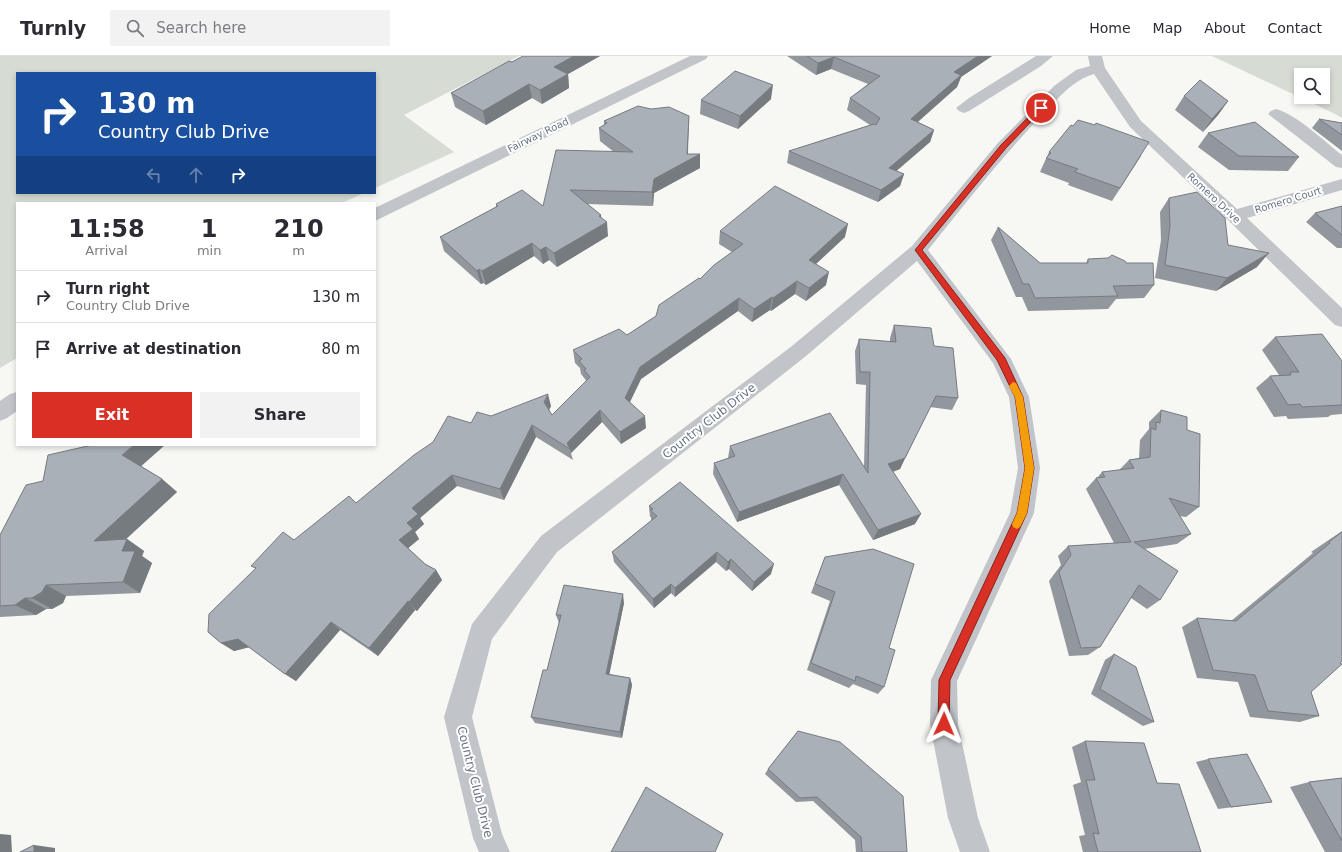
<!DOCTYPE html>
<html lang="en">
<head>
<meta charset="utf-8">
<style>
	body { margin:0; font-family:"DejaVu Sans",sans-serif; background:#f2f2f3; color:#2b2b33; height:100vh; display:flex; flex-direction:column; font-size:15px; white-space:nowrap }
	* { box-sizing:border-box; margin:0 }
	p { font-size:13px; color:#7c7c81 }
	.icon { flex:none; width:22px; height:22px; fill:none; stroke:currentColor; stroke-width:2; stroke-linecap:round; stroke-linejoin:round }
	.map { position:relative; flex:1; overflow:hidden }
	.drawer { position:absolute; left:16px; top:146px; width:360px; height:244px; display:flex; flex-direction:column; background:#fff; border-radius:0px; box-shadow:0 2px 6px #0003 }
	.drawer>* { flex:none }
	.banner { position:absolute; left:16px; top:16px; width:360px; height:122px; border-radius:0px; box-shadow:0 2px 6px #0003; background:#1a4fa0; color:#fff; overflow:hidden }
	.buttons { position:absolute; left:1294px; top:12px; display:grid; gap:8px }
	.buttons a { display:grid; place-items:center; width:36px; height:36px; border-radius:0px; background:#fff; box-shadow:0 2px 6px #0003; font-size:20px }
	.pin { position:absolute; display:grid; place-items:center; width:34px; height:34px; color:#fff; margin:-17px; border:2px solid #fff; border-radius:50%; box-shadow:0 1px 4px #0007 }
	.me { position:absolute; width:44px; margin:-22px; rotate:1deg; stroke-linejoin:round; filter:drop-shadow(0 0 3px #0008) }
	.turn { display:flex; align-items:center; gap:14px; height:84px; padding:0 16px; font-size:18px }
	.turn .icon { width:52px; height:52px; stroke-width:2.5 }
	.turn b { display:block; font-size:28px; line-height:34px }
	.lanes { display:flex; align-items:center; height:38px; padding:0 16px; background:#0003; justify-content:center; gap:20px; direction:ltr }
	.lanes .off { opacity:.35 }
	.eta { display:flex; justify-content:space-evenly; align-items:center; height:68px; text-align:center }
	.eta b { font-size:24px; font-weight:700; line-height:28px }
	.button { display:flex; gap:8px; margin-top:auto; padding:8px 16px }
	.button a { flex:1; height:46px; border-radius:0px; background:#d93025; color:#fff; font-size:16px; font-weight:700; line-height:46px; text-align:center }
	.button a+a { background:#f2f2f3; color:#2b2b33 }
	ul { padding:0; list-style:none }
	li { display:flex; align-items:center; gap:12px; height:52px; padding:0 16px; border-top:1px solid #e1e1e2 }
	li div { flex:1 }
	li b { display:block; font-size:15px }
	li em { font-style:normal }
	header { display:flex; align-items:center; gap:24px; box-sizing:border-box; height:56px; padding:0 20px; background:#fff; border-bottom:1px solid #e1e1e2 }
	header strong { font-size:19px }
	nav { display:flex; gap:22px; margin-inline-start:auto; font-size:14px }
	.search { width:280px; height:36px; background:#f2f2f3; display:flex; align-items:center; gap:10px; box-sizing:border-box; padding:0 14px; border-radius:0px; color:#7c7c81; font-size:15px }
	.map>svg:first-child { display:block }
	.green { fill:#d6dcd4; fill-rule:evenodd }
	.lines { fill:none; stroke-linecap:round; stroke-linejoin:round }
	.minor { fill:#c1c4c8; fill-rule:evenodd }
	.wall { fill:#91979d }
	.shaded-wall { fill:#767b80 }
	.building { fill:#a9b0b7; stroke:#767b80 }
	.route { fill:#d93025; stroke:#8d1f18 }
	.slow { fill:#f59e0b }
	.labels { text-anchor:middle; dominant-baseline:central; stroke-width:4; stroke-linejoin:round; paint-order:stroke }
	.far-street-label { font-size:10px; fill:#677384; stroke:#fff }
	.street-label { font-size:12px; fill:#677384; stroke:#fff }
</style>
</head>
<body>
<header>
<strong>Turnly</strong>
<div class="search"><svg class="icon" aria-label="search" viewBox="0 0 24 24"><circle cx="10" cy="10" r="6"/><path d="M15 15l6 6"/></svg>Search here</div>
<nav><a>Home</a><a>Map</a><a>About</a><a>Contact</a></nav>
</header>
<div class="map">
<svg width="1342" height="796" viewBox="0 0 1342 796">
	<rect width="100%" height="100%" fill="#f7f7f4"/>
	<!-- green -->
	<path class="green" d="M0 0H519L404 59 454 96 375 132V17H17V137H364L342 147H17V302L0 312Z
		M1212 0H1342V62L1333 57ZM1301 19H1323V41H1301Z"/>
	<g class="lines">
		<!-- minor -->
		<path class="minor" d="M690 0H708L706 3 375 165V152Z
			M1036 0H1053L1041 10 969 55 964 57 959 55 956 52 969 42Z
			M1088 0H1102L1105 12 1141 65 1237 153 1342 123V134L1247 162 1342 252V271L1335 269 1228 164 1130 71 1094 18C1072 24 1056 45 1040 61 1000 103 964 149 928 194L1011 303 1029 341 1040 412 1034 457 957 625 958 668 978 762 990 796H960L948 762 930 668 931 624 1010 457 1018 412 1009 341 993 307 917 205 806 300 557 496 492 583 472 661 502 778 510 796H479L473 782 444 661 472 568 541 480 792 290 912 190 997 88 1054 30 1076 14 1090 10Z
			M1276 53C1296 58 1325 86 1342 99V112L1336 111 1268 58 1271 55Z
			M17 336V355L7 362 0 365V345L10 338Z"/>
	</g>
	<!-- wall -->
	<path class="wall" d="M523 0H600L568 18 569 32 542 48 532 42 486 69 455 51 451 37Z
		M787 0H992L961 21 957 31 918 66 934 74 930 86 896 115 904 118 900 130 878 146 787 107 789 95 870 69 847 54 850 42 868 28 831 13 816 19Z
		M1184 40 1228 45 1218 59 1203 76 1175 54Z
		M771 43 738 73 700 58 701 44Z
		M689 60 688 98 700 112 654 137 653 150 587 148 601 159V162L608 180 557 211 549 204 543 208 534 200 486 229 483 227 481 228 444 195 440 181 496 151V148L543 150 614 96 600 85 599 72 604 69V65Z
		M1319 63 1342 67V95L1312 72Z
		M1208 77 1299 101 1288 115 1229 114 1198 91Z
		M1049 96 1141 100 1112 145 1068 129 1069 127 1040 116Z
		M1169 142 1228 189 1257 211 1216 235 1155 222 1161 184 1160 156Z
		M1342 150V192H1337L1306 166 1315 157Z
		M998 171 1040 207H1086L1088 203 1126 207 1154 229 1144 242 1116 243 1108 253 1028 255 1022 241H1016L991 184Z
		M720 175 845 181 816 208 826 229 806 245 795 238 771 255 770 254 752 266 738 255 641 323 630 346 646 372 621 388 602 366 571 397 573 404 536 381 504 444 457 430 420 462 424 468 415 476 419 483 408 492 425 508 436 514 442 524 417 555 415 554 378 600 340 574 296 625 285 618 249 591 234 595 221 587 256 513 251 510 356 447 471 367 491 360 551 350 549 354 552 359 586 325 585 323 581 318 580 312 575 307 573 294 627 279 656 260 732 196 719 188Z
		M894 269 934 290 958 342 952 354 930 351 900 413 893 416 915 468 873 484 839 429 737 466 713 418 714 407 729 402H728L730 390 864 410 866 329 856 328 855 295 859 283 890 286V282Z
		M1275 281 1342 305V358L1331 359 1328 361 1288 363 1286 360 1274 361 1256 332 1270 320 1279 319 1262 294Z
		M1161 354 1187 374 1199 451 1186 461 1179 460 1191 478 1177 488 1144 493 1160 544 1147 553 1131 542 1100 591 1088 599 1069 600 1049 525 1061 509 1058 500 1068 490 1114 487 1086 433 1096 422H1097L1102 416 1119 414 1129 404 1139 402 1140 384 1149 373V366Z
		M141 410 162 423 177 436 126 483H127L144 495 142 500 152 507 140 537 66 540 63 547 52 553H46L36 559 0 561V479Z
		M649 450 771 518 752 535 729 513 726 515 716 506 675 541 671 537 654 552 614 506 612 496 651 465V461H650Z
		M1342 475V605L1311 636 1319 660 1300 666 1250 661 1238 626 1197 622 1182 571 1197 562 1231 565 1313 497 1311 496Z
		M825 501 889 592 884 631 878 638 853 628 849 632 807 614 830 545 811 537Z
		M624 547 609 618 630 622 632 629 622 682 535 667 531 661 547 614 559 567 556 559Z
		M1114 598 1154 666 1143 670 1091 638 1105 604Z
		M798 675 907 796H856L855 784 813 745 796 746 765 718 768 713Z
		M1085 685 1157 727 1201 796H1083L1079 780 1085 779 1073 729 1081 726 1072 691Z
		M1208 703 1272 746 1258 748 1218 753 1196 706Z
		M1342 722V796H1325L1290 731 1309 726Z"/>
	<!-- shaded-wall -->
	<path class="shaded-wall" d="M574 0H600L568 18 569 32 542 48 540 34 554 11Z
		M978 0H992L961 21 957 31 907 75 911 63 954 16Z
		M834 1 831 13 816 19 818 7Z
		M529 28 532 42 486 69 483 55Z
		M773 29 771 43 738 73 740 60Z
		M1228 45 1218 59 1203 76 1212 63Z
		M689 60 687 105 700 98V112L654 137 653 150 652 136 654 123Z
		M934 74 930 86 886 124 889 112Z
		M904 118 900 130 878 146 881 134Z
		M601 159 602 169 607 166 608 180 557 211 554 197 599 160Z
		M848 168 845 181 806 217 809 204Z
		M532 187 534 200 486 229 482 215Z
		M546 191 549 204 543 208 540 194Z
		M1269 197 1257 211 1216 235 1227 222Z
		M479 213 483 227 481 228 477 215Z
		M829 216 826 229 806 245 809 232Z
		M797 225 795 238 771 255 773 242Z
		M772 241 770 254 752 266 754 253Z
		M739 242 738 255 641 323 626 354 625 342 640 311Z
		M548 338 551 350 547 358 544 346Z
		M600 354 602 366 571 397 570 393 567 387Z
		M645 360 646 372 621 388 620 376Z
		M532 369 536 381 504 444 500 433Z
		M134 389H165L138 413 122 399Z
		M905 402 900 413 883 419 888 408Z
		M843 418 839 429 737 466 739 456Z
		M452 419 457 430 420 462 424 468 415 476 419 483 406 494 399 484 407 467 412 452Z
		M162 423 177 436 111 497 94 485Z
		M921 458 915 468 873 484 878 474Z
		M127 483 144 495 142 500 152 507 140 537 123 526 122 495Z
		M717 496 716 506 675 541V532Z
		M731 503 729 513 726 515 728 506Z
		M774 508 771 518 752 535 754 526Z
		M436 514 442 524 417 555 409 546Z
		M671 528V537L654 552 653 543Z
		M46 529 66 540 63 547 52 553 32 542Z
		M623 538 624 547 608 625 606 618Z
		M25 542 46 553 36 559 15 549Z
		M408 545 415 554 378 600 369 592Z
		M331 566 340 574 296 625 285 618Z
		M238 583 250 591 234 595 221 587Z
		M630 622 632 629 622 682 620 676Z
		M0 778 11 779 12 796H0Z
		M34 789 55 792V796H34Z"/>
	<!-- building -->
	<path class="building" d="M523 0H574L554 11 568 18 540 34 529 28 483 55 451 37 509 5 512 6Z
		M807 0H978L954 16 961 19 911 63 934 74 889 112 904 118 881 134 789 95 874 68 876 69 880 62 850 42 880 20 834 1 818 7Z
		M735 15 773 29 740 60 701 44Z
		M1200 24 1228 45 1212 63 1184 40Z
		M638 50 651 53 669 51 689 60 687 98H700L654 123 652 136 570 134 601 159 599 160 607 166 554 197 546 191 540 194 532 187 482 215 479 213 477 215 440 181 498 150 496 148 522 134 543 150 556 94 633 96 599 72 607 67 604 65Z
		M1319 63 1342 67V79Z
		M1078 64 1095 69 1096 67 1149 86 1120 132 1075 116 1078 113 1046 102 1051 97 1049 96 1071 69 1073 70Z
		M1255 66 1299 101 1239 100 1208 77Z
		M775 130 848 168 809 204 829 216 809 232 797 225 773 242 772 241 754 253 739 242 640 311 625 342 645 360 620 376 600 354 567 387 570 393 532 369 500 433 452 419 412 452 418 458 407 467 413 473 399 484 425 508 436 514 409 546 408 545 369 592 331 566 285 618 238 583 221 587 208 576 209 558 256 512 251 510 283 476 294 484 349 440 356 447 414 399 433 386 448 360 471 367 477 356 491 360 548 338 544 346 552 359 590 321 584 314 586 313 579 305 582 303 573 294 619 273 627 279 656 260 659 249 699 222 700 223 714 209 743 188 720 175Z
		M1197 136 1225 162 1228 189 1269 197 1227 222 1165 209 1170 170 1169 142Z
		M1342 150V179L1315 157Z
		M998 171 1040 207H1088V203L1108 202 1112 199 1125 205 1126 207H1153L1154 229 1113 230 1118 240 1035 242 1029 228H1023Z
		M894 269 931 272 934 290 953 292 958 342 936 340 905 402 888 408 921 458 878 474 843 418 739 456 714 407 735 400 730 390 830 357 868 417 870 316H860L859 283 896 286Z
		M1322 278 1342 305V349L1302 351 1300 348 1288 349 1270 320 1291 319 1290 316H1299L1275 281Z
		M1161 354 1187 361V374L1200 378 1199 451 1169 442 1191 478 1134 486 1178 515 1160 544 1139 529 1100 591 1081 592 1059 516 1071 499 1068 490 1131 486 1096 422 1105 421 1102 416 1134 412 1129 404 1150 401 1151 372 1156 374V366L1160 367Z
		M92 389H134L122 399 162 423 94 485 127 483 122 495H135L123 526 46 529 42 536 32 542H25L15 549 0 550V479L26 429 43 425 48 399Z
		M680 426 774 508 754 526 731 503 728 506 717 496 675 532 671 528 653 543 612 496 657 460 650 454 653 453 649 450Z
		M1342 476V605L1340 607 1342 608 1311 636 1319 660 1268 655 1255 619 1213 614 1197 562 1236 565 1330 487 1329 486Z
		M873 493 914 508 889 592 895 594 884 631 856 620 855 625 811 607 835 536 815 528 825 501Z
		M564 529 623 538 606 618 630 622 620 676 531 661 543 614H547L561 559H556Z
		M1114 598 1136 611 1154 666 1100 633Z
		M798 675 840 686 903 740 907 796H862L861 781 817 741 800 742 768 713Z
		M1085 685 1144 687 1157 727 1179 728 1201 796H1098L1093 777 1099 778 1086 724H1095Z
		M1247 698 1272 746 1231 751 1208 703Z
		M1342 722V785L1309 726Z
		M646 731 723 778 715 796H611Z
		M34 789V796H20Z"/>
	<!-- route -->
	<path class="route" d="M1038 51 1044 52 1006 92 922 194 1005 302 1023 341 1034 412 1027 457 950 624 949 668 948 672 944 673 940 672 938 668 939 624 1017 457 1025 412 1015 341 997 304 915 194 1001 89Z"/>
	<!-- slow -->
	<path class="slow" d="M1013 326 1016 327 1023 341 1034 412 1027 457 1020 471 1017 473 1013 471 1012 468 1017 457 1025 412 1015 341 1009 330Z"/>
	<g class="labels">
		<!-- far-street labels -->
		<g class="far-street-label">
			<text transform="translate(538 79) rotate(-26)">Fairway Road</text>
			<text transform="translate(1214 142) rotate(43)">Romero Drive</text>
			<text transform="translate(1288 144) rotate(-17)">Romero Court</text>
		</g>
		<!-- street labels -->
		<g class="street-label">
			<text transform="translate(709 365) rotate(-38)">Country Club Drive</text>
			<text transform="translate(475 726) rotate(76)">Country Club Drive</text>
		</g>
	</g>
</svg>
<div class="buttons">
<a><svg class="icon" aria-label="search" viewBox="0 0 24 24"><circle cx="10" cy="10" r="6"/><path d="M15 15l6 6"/></svg></a>
</div>
<div class="pin" style="left:1041px;top:52px;background:#d93025"><svg class="icon" aria-label="arrive" viewBox="0 0 24 24"><path d="M6 21V4h12l-3 4 3 4H6"/></svg></div>
<svg class="me" style="left:944px;top:668px" viewBox="-20 -20 40 40"><path d="M0-17L14 15 0 8-14 15z" fill="#d93025" stroke="#fff" stroke-width="4"/></svg>
<div class="banner">
<div class="turn"><svg class="icon" aria-label="right" viewBox="0 0 24 24"><path d="M7 20v-9h11M14 6l5 5-5 5"/></svg><div><b>130 m</b>Country Club Drive</div></div>
<div class="lanes"><svg class="icon off" aria-label="left" viewBox="0 0 24 24"><path d="M17 20v-9H6M10 6l-5 5 5 5"/></svg><svg class="icon off" aria-label="ahead" viewBox="0 0 24 24"><path d="M12 20V5M6 11l6-6 6 6"/></svg><svg class="icon" aria-label="right" viewBox="0 0 24 24"><path d="M7 20v-9h11M14 6l5 5-5 5"/></svg></div>
</div>
<section class="drawer">
<div class="eta">
<div><b>11:58</b><p>Arrival</p></div>
<div><b>1</b><p>min</p></div>
<div><b>210</b><p>m</p></div>
</div>
<ul>
<li><svg class="icon" aria-label="right" viewBox="0 0 24 24"><path d="M7 20v-9h11M14 6l5 5-5 5"/></svg><div><b>Turn right</b><p>Country Club Drive</p></div><em>130 m</em></li>
<li><svg class="icon" aria-label="arrive" viewBox="0 0 24 24"><path d="M6 21V4h12l-3 4 3 4H6"/></svg><div><b>Arrive at destination</b></div><em>80 m</em></li>
</ul>
<div class="button"><a>Exit</a><a>Share</a></div>
</section>
</div>
</body>
</html>
